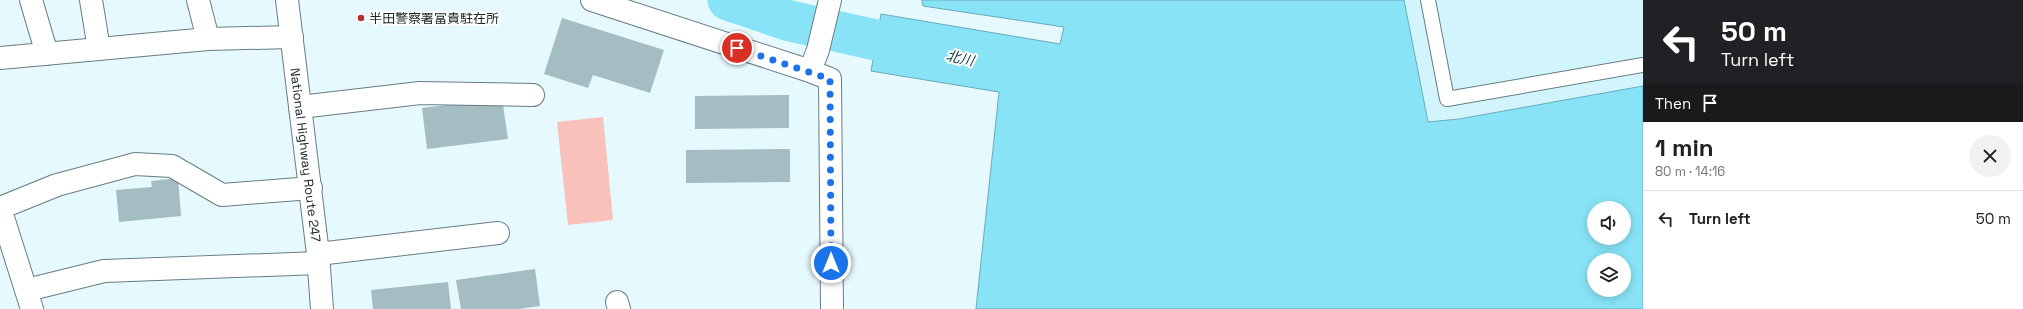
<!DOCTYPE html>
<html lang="en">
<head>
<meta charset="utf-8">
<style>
	body { margin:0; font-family:"Space Grotesk","Noto Sans JP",sans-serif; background:#f2f2f2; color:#202124; height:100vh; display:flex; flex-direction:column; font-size:15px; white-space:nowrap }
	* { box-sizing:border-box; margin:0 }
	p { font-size:13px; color:#757577 }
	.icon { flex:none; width:22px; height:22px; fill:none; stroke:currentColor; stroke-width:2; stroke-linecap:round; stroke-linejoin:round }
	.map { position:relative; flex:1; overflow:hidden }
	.panel { display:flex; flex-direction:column; background:#fff; width:380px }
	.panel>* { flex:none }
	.guide { background:#202124; color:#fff; overflow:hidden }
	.controls { position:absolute; left:1587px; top:201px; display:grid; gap:8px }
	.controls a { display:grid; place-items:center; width:44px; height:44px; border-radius:50%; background:#fff; box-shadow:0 2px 10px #0003; font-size:20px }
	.pin { position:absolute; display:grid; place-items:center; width:34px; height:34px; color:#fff; margin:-17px; border:2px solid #fff; border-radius:50%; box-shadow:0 1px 4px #0007 }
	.me { position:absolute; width:44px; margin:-22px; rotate:0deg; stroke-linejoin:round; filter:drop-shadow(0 0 3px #0008) }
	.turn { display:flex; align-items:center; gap:14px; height:84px; padding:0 12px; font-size:18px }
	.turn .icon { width:52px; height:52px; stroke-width:2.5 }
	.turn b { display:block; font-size:28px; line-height:34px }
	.then { display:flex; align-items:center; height:38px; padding:0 12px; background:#0003; gap:8px; font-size:15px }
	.round { display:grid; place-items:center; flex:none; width:42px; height:42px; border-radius:21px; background:#f2f2f2 }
	.overview { display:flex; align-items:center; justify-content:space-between; height:68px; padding:0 12px }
	h1 { font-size:24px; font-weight:600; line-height:30px }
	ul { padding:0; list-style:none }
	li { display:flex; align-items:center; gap:12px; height:56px; padding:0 12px; border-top:1px solid #e0e0e0 }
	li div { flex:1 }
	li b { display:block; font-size:15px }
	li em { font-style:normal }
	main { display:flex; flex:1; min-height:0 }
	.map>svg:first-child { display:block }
	.built { fill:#d2f5fd }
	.green { fill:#f8c1ba }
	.water { fill:#88e3f7; stroke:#68abb9; fill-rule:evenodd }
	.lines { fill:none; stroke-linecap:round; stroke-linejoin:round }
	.river { stroke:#88e3f7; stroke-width:41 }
	.building { fill:#a4bdc2 }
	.service-casing { stroke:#677d83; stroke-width:16 }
	.minor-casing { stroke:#677d83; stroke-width:24 }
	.trunk-casing { stroke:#677d83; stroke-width:24 }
	.service { stroke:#fff; stroke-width:14 }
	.minor { stroke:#fff; stroke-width:22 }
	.trunk { stroke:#fff; stroke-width:22 }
	.route { stroke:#1a73e8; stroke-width:7; stroke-dasharray:0 12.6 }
	.poi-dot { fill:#bc2d29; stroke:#fff; stroke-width:1.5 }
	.labels { text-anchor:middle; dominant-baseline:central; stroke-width:4; stroke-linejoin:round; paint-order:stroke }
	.poi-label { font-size:13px; fill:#1d2729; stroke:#fff; text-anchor:start }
	.street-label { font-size:13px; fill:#1d2729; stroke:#fff }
	.water-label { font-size:14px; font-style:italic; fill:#154049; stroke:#fff }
</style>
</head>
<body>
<main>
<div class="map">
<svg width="1643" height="309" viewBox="0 0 1643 309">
	<rect width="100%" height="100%" fill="#e5f9fe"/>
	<!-- built -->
	<path class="built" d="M1404 0H1643V86L1459 119 1428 122Z"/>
	<!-- green -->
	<path class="green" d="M603 117 613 220 568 225 557 122Z"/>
	<!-- water -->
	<path class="water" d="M922 0H1404L1428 122 1459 119 1643 86V309H976L999 92 871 71 881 14 1060 44 1064 27 923 6ZM1594 208H1624V238H1594ZM1594 260H1624V290H1594Z"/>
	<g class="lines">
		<!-- river -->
		<path class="river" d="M728 0 790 21 930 52"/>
	</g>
	<!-- building -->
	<path class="building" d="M562 18 664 50 650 93 593 75 588 88 544 74Z
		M789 95V128L695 129V96Z
		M502 98 508 139 427 149 422 108Z
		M790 149V182L686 183V150Z
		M178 178 181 216 119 222 116 190 152 187 151 181Z
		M535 269 540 306 519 309H461L456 280Z
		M448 282 451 309H373L371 290Z"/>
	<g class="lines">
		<defs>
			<path id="service" d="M1428 0 1447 99 1643 65"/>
			<path id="minor" d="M31 0 47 54
				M91 0 99 49
				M198 0 208 39
				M592 0 810 71
				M830 0 818 50 810 71 830 79 832 309
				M0 58 208 39 292 37
				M300 107 420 93 533 95
				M0 208 57 185 135 164 172 166 222 195 311 188
				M0 208 32 309
				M318 254 498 233
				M27 290 104 271 319 263
				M617 302 619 309"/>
			<g id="trunk">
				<path id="s1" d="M287 0 318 254 322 309"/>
			</g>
		</defs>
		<!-- service casing -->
		<use href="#service" class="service-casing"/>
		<!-- minor casing -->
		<use href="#minor" class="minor-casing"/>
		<!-- trunk casing -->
		<use href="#trunk" class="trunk-casing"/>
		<!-- service -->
		<use href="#service" class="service"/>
		<!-- minor -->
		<use href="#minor" class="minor"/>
		<!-- trunk -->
		<use href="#trunk" class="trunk"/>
	</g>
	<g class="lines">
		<!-- route -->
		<path class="route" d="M737 48 830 79 831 263"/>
	</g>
	<!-- markers -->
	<circle class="poi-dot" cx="361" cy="18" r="4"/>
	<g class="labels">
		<!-- poi labels -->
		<g class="poi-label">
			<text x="369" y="18">半田警察署冨貴駐在所</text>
		</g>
		<!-- street labels -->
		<g class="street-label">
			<text stroke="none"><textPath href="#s1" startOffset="156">National Highway Route 247</textPath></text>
		</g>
		<!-- water labels -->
		<g class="water-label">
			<text transform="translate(960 58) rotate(12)">北川</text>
		</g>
	</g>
</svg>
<div class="controls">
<a><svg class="icon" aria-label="sound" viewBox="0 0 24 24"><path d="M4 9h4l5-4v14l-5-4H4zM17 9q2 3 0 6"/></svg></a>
<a><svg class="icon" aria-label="layers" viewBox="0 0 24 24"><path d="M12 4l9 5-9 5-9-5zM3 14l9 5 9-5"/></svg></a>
</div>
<div class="pin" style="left:737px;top:48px;background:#d93025"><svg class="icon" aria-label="arrive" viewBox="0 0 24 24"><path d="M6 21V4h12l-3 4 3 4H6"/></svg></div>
<svg class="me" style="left:831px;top:263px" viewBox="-20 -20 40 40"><circle r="17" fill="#1a73e8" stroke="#fff" stroke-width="3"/><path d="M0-11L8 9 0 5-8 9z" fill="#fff"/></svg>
</div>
<section class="panel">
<div class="guide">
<div class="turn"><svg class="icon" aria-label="left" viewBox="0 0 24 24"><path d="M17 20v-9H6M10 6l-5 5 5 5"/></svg><div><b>50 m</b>Turn left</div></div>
<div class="then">Then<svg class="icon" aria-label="arrive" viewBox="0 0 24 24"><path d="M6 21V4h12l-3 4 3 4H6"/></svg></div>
</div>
<div class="overview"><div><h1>1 min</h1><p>80 m · 14:16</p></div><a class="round"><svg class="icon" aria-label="close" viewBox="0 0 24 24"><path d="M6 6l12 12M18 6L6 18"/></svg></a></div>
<ul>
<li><svg class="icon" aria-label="left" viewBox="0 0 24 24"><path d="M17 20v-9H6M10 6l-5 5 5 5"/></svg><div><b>Turn left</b></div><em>50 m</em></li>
</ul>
</section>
</main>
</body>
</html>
